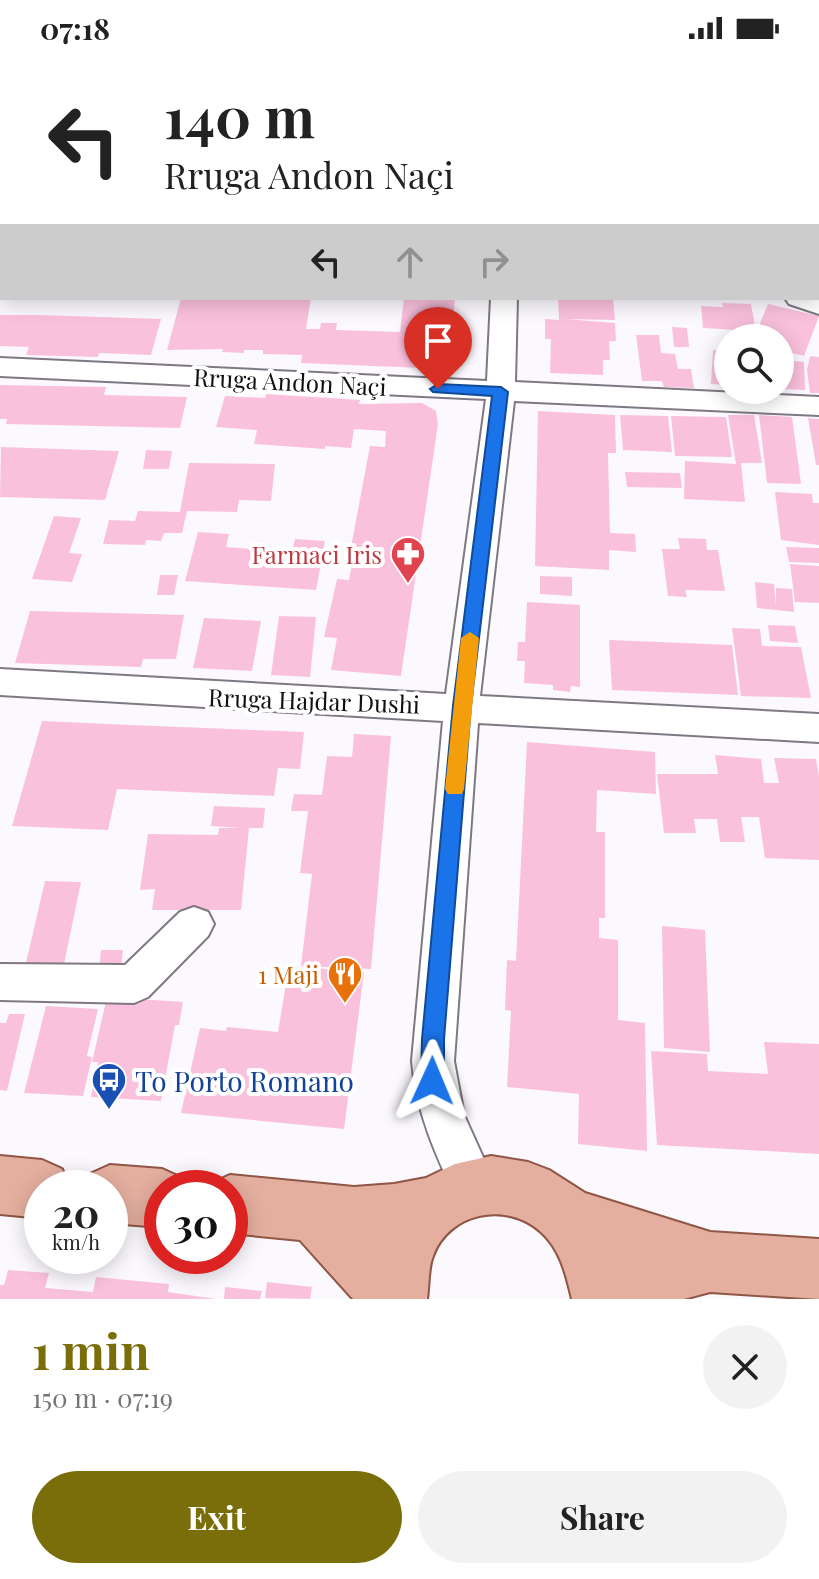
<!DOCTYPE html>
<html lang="en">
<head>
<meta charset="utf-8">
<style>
	body { margin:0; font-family:"Playfair Display",serif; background:#f2f2f2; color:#222; height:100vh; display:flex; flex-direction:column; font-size:30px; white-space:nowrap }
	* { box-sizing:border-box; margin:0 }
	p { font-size:26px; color:#767676 }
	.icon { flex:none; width:44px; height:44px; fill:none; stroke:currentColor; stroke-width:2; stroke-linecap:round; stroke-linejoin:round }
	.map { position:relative; height:1243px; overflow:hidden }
	.details { display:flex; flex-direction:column; background:#fff; flex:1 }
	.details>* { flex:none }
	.top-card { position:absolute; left:0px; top:0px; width:820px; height:244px; box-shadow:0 4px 20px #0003; background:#fff; color:#222; overflow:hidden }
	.tools { position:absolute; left:714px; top:268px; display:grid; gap:16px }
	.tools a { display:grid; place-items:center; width:80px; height:80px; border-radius:50%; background:#fff; box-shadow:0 4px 20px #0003; font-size:40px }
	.speed { position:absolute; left:24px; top:1114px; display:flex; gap:16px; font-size:40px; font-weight:700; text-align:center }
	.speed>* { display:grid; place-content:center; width:104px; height:104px; border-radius:50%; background:#fff; box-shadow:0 4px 20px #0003; line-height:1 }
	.speed small { font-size:20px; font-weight:400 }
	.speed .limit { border:12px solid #d22; background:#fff; color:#111 }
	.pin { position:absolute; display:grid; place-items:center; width:68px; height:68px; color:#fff; margin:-82px -34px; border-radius:50% 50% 50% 0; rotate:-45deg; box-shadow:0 0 8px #0007 }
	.pin .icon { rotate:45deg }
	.me { position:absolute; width:88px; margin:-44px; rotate:1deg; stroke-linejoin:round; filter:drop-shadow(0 0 6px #0008) }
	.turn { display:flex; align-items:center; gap:28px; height:168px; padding:0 32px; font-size:36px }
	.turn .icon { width:104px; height:104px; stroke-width:2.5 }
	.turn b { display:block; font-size:56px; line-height:68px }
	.lanes { display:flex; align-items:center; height:76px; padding:0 32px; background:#0003; justify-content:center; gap:40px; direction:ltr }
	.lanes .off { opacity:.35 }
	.round { display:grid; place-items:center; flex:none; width:84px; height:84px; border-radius:42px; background:#f2f2f2 }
	.overview { display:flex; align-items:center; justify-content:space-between; height:136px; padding:0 32px }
	h1 { font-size:48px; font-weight:700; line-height:60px; color:#7a6e0b }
	.button { display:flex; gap:16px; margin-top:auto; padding:16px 32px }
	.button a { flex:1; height:92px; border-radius:48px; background:#7a6e0b; color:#fff; font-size:32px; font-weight:700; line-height:92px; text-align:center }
	.button a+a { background:#f2f2f2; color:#222 }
	.status { display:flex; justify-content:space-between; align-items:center; height:56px; padding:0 40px; background:#fff; direction:ltr }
	.status svg { height:22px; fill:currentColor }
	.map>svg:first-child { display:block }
	.building { fill:#fac1dd }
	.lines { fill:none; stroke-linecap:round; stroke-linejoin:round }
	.minor-casing { stroke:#7f7883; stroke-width:4 }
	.primary-casing { stroke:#8f5545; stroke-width:4 }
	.minor { fill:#fff; fill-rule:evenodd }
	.primary { fill:#e4af9f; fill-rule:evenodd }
	.route { fill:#1a73e8; stroke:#114b97; stroke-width:2 }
	.slow { fill:#f59e0b }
	.labels { text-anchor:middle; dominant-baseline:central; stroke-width:8; stroke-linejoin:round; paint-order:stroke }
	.street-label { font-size:24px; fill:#131014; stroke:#fff }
	.health-label { font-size:24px; fill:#be3a42; stroke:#fff; text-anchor:end }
	.food-label { font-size:24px; fill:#c56008; stroke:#fff; text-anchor:end }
	.near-transit-label { font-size:28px; fill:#164399; stroke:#fff; text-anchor:start }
</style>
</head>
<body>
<div class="status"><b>07:18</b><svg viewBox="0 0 49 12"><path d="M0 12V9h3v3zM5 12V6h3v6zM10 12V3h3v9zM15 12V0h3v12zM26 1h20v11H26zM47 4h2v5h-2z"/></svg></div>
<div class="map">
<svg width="819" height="1243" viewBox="0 0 819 1243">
	<rect width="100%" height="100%" fill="#fcf9fe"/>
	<!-- building -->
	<path class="building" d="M181 242H311L306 273H320L321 267H337L336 274 400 276 404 242H455L450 297 456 298 454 305 447 311 422 316V312L301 307 302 299 263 298V294H244V297L222 296 223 293 167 294Z
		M558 242H613L615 264 565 263 615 267 616 285H609L610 304H603V319L550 317 551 283H545V263L559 264Z
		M722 247 751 248 756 275 703 272 701 250 723 251Z
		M768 248 819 260 804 300 780 294V282H754Z
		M0 259H41L161 263 151 299 99 297 98 301 26 299 29 291 0 290Z
		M672 271 687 272 689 291H674Z
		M636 279H659L661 297 675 298 678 313H691L694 332 664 331 662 325H642Z
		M713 294 728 296V329L711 328Z
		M780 299H785V304L804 306 805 334 780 333Z
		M810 300 819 301V337H810L807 314Z
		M0 329 106 331 104 339 187 341 180 372 6 368 7 363H0Z
		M266 338 360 344 359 348 422 347 436 355 438 368 401 620 331 614 337 582 324 581 337 523 349 524 355 491H351L370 390 385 391 386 375 354 373 351 392 325 390V393L254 388 257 374 216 371 225 340 265 342Z
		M538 355 615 359 616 397H608L610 477 635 478 636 496 609 494V514L535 510Z
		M620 359 668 360 672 396 623 394Z
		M728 359H754L762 407H741L745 446 684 443 685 405 736 408Z
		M759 359 792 361 801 428 767 427Z
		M671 360 726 361 732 401 675 400Z
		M808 362 819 363V409H816Z
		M1 391 119 395 105 444 0 441Z
		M146 394 172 395 169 413H143Z
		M189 407 275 408 271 445 239 444 237 456 187 455 182 477H164L161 485 146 484 145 489 103 488 109 464 135 465 138 455 180 456Z
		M625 416 680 417 682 432 627 431Z
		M775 436 812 438 813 447H819V489L781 484Z
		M54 460 81 462 69 497 82 498 72 526 32 523Z
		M198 476 229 478 226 491 292 496 295 483 325 485 316 534 185 525Z
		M678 482 706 483 707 494H718L725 535 685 534 687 541 668 540 662 493H680Z
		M786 491 819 492V507L789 506Z
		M790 508 819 510V547L795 546Z
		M160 519H178L174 539H157Z
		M540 520 572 521V540L540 538Z
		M755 526 774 528 776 549V532L792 533 794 556 757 552Z
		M527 546 580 549V631L571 630 570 636 553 634V629L524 627 525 605H517L518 586H525Z
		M30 555 152 558 184 559 176 603H143L141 611 15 607Z
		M279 560 316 561 310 621 271 619Z
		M204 562 261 565 252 615 193 612Z
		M768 569 795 570 798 587 770 585Z
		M732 572 760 573 762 590 801 591 811 642 741 640Z
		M609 584 732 589 738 639 612 634Z
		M42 665 131 669 304 676 300 713 278 712 274 740 117 733 108 774 12 770Z
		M354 678 391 680 371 913 301 910 312 818 300 817 308 755H291L294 738 322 739 327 700 352 701Z
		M527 686 655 696 656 738 597 734 596 776H605V862H599V882L618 884V964L645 967 647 1095 578 1088 579 1038 507 1031 511 955 505 954 507 904 516 905Z
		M715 699 761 703 764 727H779L774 702 816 703 819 720V804L765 802 759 761H741L745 786H720L717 763H694L696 777H664L657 718H718Z
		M214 750 265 752 263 772H249L241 854H152L155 833 140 834 148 778 218 779 219 772H240L211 770Z
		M45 825 81 826 63 913 25 911Z
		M662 870 705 874 710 996 664 992Z
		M101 894H123L121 913H99Z
		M289 910 364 916 344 1073 181 1057 200 972 226 975 227 971 278 976Z
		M107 941 183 946 179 969H175L161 1045 91 1041 98 1006H92Z
		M46 950 98 953 87 1000 92 1001 83 1040 24 1037Z
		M9 958H25L7 1035 0 1034V967H6Z
		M764 986 819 988V1098L657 1089 651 995 707 998 708 1015 768 1018Z
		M8 1214 49 1217 45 1232 93 1236 96 1221 169 1228 168 1236 216 1243H0V1229H4Z
		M267 1226 312 1231 310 1243 265 1242Z
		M225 1231 262 1235 260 1243H224Z"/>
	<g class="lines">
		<defs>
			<path id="minor" d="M27 0H49L26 2Z
				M466 0H488L489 2H467Z
				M2 84V101L0 102V85Z
				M818 113H819V127H818Z
				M0 124H2V138H0Z
				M819 241V258L789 248 785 242Z
				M491 242H517L515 326 819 341V359L514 345 480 640 819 658V686L478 667 454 1005 464 1059 496 1130 490 1146 474 1152 458 1146C436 1100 416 1056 412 1005L443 665 0 639V613L446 638 486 343 0 320V302L487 325Z
				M194 851 208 856 214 868 208 880 148 941 134 947 0 944V908L125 909 180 856Z"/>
			<path id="primary" d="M0 1100 42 1104 62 1113 70 1132H42V1162L0 1158Z
				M491 1100 528 1106 549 1114 585 1137 710 1176 819 1183V1243L710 1236 684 1243H572C566 1219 561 1194 541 1176 507 1145 449 1156 433 1200 428 1212 429 1230 427 1243H353L300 1184 230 1177V1132H208L210 1128 230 1119 354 1131 394 1128 426 1122 455 1108Z
				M110 1109 162 1113 182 1122 187 1132H162V1171L110 1167V1132H84L90 1118Z"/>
		</defs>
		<!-- minor casing -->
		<use href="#minor" class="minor-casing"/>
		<!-- primary casing -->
		<use href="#primary" class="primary-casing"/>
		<!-- minor -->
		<use href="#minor" class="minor"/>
		<!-- primary -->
		<use href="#primary" class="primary"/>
	</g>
	<!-- route -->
	<path class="route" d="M438 328 501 331 508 336 471 650 444 983V1025L440 1033 432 1036 424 1033 421 1025 422 983 453 650 492 340 433 336 430 333Z"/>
	<!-- slow -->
	<path class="slow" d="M470 576 479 582 464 733 462 738H448L445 733 461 582Z"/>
	<!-- icons -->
	<defs>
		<symbol id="pharmacy-pin" viewBox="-11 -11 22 30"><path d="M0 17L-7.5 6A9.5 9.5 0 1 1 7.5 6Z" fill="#e0444e" stroke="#fff"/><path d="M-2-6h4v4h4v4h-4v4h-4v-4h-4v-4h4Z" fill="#fff"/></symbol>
		<symbol id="restaurant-pin" viewBox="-11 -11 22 30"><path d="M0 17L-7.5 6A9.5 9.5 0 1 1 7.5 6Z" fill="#e8710a" stroke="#fff"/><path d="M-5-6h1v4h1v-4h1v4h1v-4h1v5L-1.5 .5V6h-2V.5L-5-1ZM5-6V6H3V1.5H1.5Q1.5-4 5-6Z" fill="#fff"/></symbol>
		<symbol id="bus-pin" viewBox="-11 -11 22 30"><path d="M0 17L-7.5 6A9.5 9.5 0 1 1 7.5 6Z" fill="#1a4fb4" stroke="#fff"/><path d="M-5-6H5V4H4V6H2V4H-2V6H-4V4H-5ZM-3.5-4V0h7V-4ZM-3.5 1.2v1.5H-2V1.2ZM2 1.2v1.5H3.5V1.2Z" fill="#fff"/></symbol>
	</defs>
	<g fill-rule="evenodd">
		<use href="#pharmacy-pin" x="388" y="478" width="40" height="54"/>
		<use href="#restaurant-pin" x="325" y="898" width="40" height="54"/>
		<use href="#bus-pin" x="89" y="1004" width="40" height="54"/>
	</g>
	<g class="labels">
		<!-- street labels -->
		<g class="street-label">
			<text transform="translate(290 325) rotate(3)">Rruga Andon Naçi</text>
			<text transform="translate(314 644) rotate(2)">Rruga Hajdar Dushi</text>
		</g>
		<!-- health labels -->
		<g class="health-label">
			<text x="382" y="498">Farmaci Iris</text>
		</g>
		<!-- food labels -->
		<g class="food-label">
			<text x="319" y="918">1 Maji</text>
		</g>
		<!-- near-transit labels -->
		<g class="near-transit-label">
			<text x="135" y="1024">To Porto Romano</text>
		</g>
	</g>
</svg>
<div class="tools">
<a><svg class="icon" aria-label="search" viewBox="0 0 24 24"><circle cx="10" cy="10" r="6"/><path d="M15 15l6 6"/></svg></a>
</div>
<div class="speed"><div>20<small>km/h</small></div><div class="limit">30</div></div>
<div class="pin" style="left:438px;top:333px;background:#d93025"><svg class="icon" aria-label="arrive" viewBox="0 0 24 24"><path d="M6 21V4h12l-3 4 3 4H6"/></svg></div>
<svg class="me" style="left:432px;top:1025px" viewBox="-20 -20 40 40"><path d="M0-17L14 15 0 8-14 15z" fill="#1a73e8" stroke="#fff" stroke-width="4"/></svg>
<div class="top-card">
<div class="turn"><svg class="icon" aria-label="left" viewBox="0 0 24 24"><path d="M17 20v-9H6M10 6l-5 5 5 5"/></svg><div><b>140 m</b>Rruga Andon Naçi</div></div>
<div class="lanes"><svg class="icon" aria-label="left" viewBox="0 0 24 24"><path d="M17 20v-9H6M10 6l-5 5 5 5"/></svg><svg class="icon off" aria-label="ahead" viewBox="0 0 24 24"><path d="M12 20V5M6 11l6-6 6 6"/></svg><svg class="icon off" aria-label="right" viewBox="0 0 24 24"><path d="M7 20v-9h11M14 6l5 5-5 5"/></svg></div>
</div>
</div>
<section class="details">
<div class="overview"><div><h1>1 min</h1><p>150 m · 07:19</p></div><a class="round"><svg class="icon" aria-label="close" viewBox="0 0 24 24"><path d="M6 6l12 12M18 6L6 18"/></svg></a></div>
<div class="button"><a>Exit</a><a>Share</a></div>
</section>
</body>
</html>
